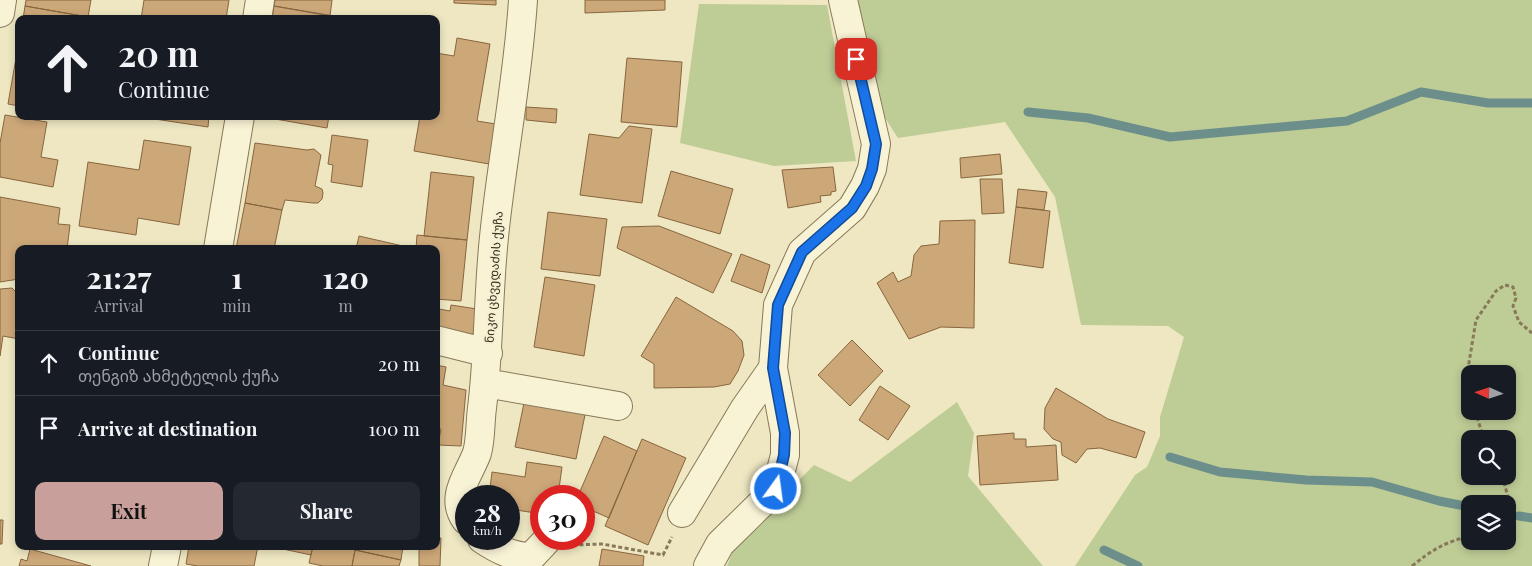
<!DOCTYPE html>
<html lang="en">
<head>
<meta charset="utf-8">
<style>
	body { margin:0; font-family:"Playfair Display","Noto Sans Georgian",serif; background:#242831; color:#f1f3f6; height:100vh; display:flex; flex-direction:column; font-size:19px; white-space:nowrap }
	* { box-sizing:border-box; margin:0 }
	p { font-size:16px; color:#9ea1a6 }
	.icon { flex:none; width:28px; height:28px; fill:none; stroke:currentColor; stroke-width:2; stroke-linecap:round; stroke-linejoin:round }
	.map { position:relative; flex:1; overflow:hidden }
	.drawer { position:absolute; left:15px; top:245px; width:425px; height:305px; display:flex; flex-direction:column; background:#171b24; border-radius:10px; box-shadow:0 2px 8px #0003 }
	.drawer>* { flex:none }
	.guide { position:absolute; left:15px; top:15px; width:425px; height:105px; border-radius:10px; box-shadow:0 2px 8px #0003; background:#171b24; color:#f1f3f6; overflow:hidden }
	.needle { width:32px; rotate:273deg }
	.controls { position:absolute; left:1461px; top:365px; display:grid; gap:10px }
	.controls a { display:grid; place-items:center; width:55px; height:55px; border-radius:10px; background:#171b24; box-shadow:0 2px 8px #0003; font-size:25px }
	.speed { position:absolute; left:455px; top:485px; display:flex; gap:10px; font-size:25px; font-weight:700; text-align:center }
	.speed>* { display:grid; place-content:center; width:65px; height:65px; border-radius:50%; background:#171b24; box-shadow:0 2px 8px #0003; line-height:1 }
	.speed small { font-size:12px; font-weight:400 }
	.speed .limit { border:8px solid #d22; background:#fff; color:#111 }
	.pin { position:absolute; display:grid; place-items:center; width:42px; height:42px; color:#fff; margin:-21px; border-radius:10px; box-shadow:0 2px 8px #0006 }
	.me { position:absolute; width:55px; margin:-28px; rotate:14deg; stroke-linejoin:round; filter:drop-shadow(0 0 4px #0008) }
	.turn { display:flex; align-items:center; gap:18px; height:105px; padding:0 20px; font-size:22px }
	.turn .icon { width:65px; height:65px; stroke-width:2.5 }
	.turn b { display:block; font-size:35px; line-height:42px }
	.eta { display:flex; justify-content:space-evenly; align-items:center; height:85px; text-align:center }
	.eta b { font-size:30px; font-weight:700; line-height:35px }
	.cta { display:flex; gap:10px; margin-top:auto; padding:10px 20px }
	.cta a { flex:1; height:58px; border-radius:10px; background:#c89f9a; color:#111; font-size:20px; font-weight:700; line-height:58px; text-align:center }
	.cta a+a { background:#242831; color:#f1f3f6 }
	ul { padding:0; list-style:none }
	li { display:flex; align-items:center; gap:15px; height:65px; padding:0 20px; border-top:1px solid #363941 }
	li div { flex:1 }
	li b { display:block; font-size:19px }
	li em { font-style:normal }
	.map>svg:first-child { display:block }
	.green { fill:#becc96; fill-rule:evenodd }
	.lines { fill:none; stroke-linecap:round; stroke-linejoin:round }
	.stream { stroke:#6c8f8b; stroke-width:9 }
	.building { fill:#cca778; stroke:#87663f }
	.minor-casing { stroke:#887959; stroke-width:30 }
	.path { stroke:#887959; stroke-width:3; stroke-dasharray:4 2.5; stroke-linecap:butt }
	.minor { stroke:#f9f3d6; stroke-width:28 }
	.route-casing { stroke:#114b97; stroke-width:12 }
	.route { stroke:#1a73e8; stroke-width:9 }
	.labels { text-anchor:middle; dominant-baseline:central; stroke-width:4; stroke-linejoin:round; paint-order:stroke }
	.street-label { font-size:12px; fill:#382e1e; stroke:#f5f0d2 }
</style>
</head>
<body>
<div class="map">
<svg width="1532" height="566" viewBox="0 0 1532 566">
	<rect width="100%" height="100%" fill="#eee7c2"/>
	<!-- green -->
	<path class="green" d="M854 0H1532V566H1075L1135 475 1147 467 1160 436V417L1184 337 1168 326 1081 325 1055 197 1005 122 898 138 880 110ZM1470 374H1508V411H1470ZM1470 439H1508V476H1470ZM1470 504H1508V541H1470Z
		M699 4 827 5 856 161 774 166 680 143Z
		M957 402 974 433 968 476 1043 566H727L735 545 814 465 850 482Z"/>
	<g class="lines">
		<!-- stream -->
		<path class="stream" d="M1028 112 1088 118 1170 137 1347 121 1421 92 1488 103H1532
			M1170 457 1220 472 1306 480 1372 482 1439 501 1470 507
			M1519 516 1532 518
			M1104 550 1138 566"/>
	</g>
	<!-- building -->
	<path class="building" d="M26 0H91L88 17 25 6Z
		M144 0H229L226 19H141Z
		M275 0H332L330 16 274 6Z
		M454 0H496V5L454 3Z
		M585 0H665V10L585 13Z
		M25 6 88 17V19H23Z
		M274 6 346 18 345 19H272Z
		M457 38 490 44 477 121 496 124 489 164 414 151 420 116H436V53L454 56Z
		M19 41V106L8 104Z
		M627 58 682 62 677 127 621 122Z
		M526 107 557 109 556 123 526 120Z
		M5 115 47 122 41 157 58 160 53 187 0 177V143Z
		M148 116H209L208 127 148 118Z
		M258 116H329L327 128Z
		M629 126 652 129 642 203 580 195 589 134 619 138Z
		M332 135 368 140 362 187 331 182 333 165 328 164Z
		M144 140 191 147 179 225 138 218 136 235 79 226 88 162 139 170Z
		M255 143 307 150 314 149 321 155 315 186 322 189 323 193 322 199 318 203H313L285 200 282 210 245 203Z
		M1000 154 1002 174 961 178 960 158Z
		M833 167 836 191 831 192V195L820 196 821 202 788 208 782 170Z
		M671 171 733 189 720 234 658 216Z
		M431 172 474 177 467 240 424 236Z
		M980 179H1002L1004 213 982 214Z
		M1018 189 1047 192 1044 210 1016 207Z
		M0 197 60 208 58 224 70 225 67 249H19V279L0 282Z
		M245 203 282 210 274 249H236Z
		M1016 207 1050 211 1043 268 1009 263Z
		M548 212 607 219 600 276 541 269Z
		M975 220 974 328 941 327 909 339 877 283 893 272 898 282 911 276 914 255 921 246 939 244 940 221Z
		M659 226 732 254 713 293 617 248 622 227Z
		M417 235 467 240 461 301 436 299V249H416Z
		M359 236 416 249H356Z
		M741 254 770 265 762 293 731 281Z
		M545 277 595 285 584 356 534 347Z
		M12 288 19 295V339L3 336 0 356V289Z
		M676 297 733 331 742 341 744 355 738 371 730 384 714 387 654 388V364L641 356Z
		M451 305 477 309 472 341 436 335 439 309 450 311Z
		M852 340 883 371 850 406 818 375Z
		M436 365 446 367 443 385 466 390 461 446 438 445 441 429 436 428Z
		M880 386 910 406 888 440 859 420Z
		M1056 388 1108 419 1145 432 1136 458 1100 448 1087 449 1076 463 1062 455 1061 442 1053 439 1044 429 1045 408Z
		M525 398 586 410 576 459 515 447Z
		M1014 433V439H1026V447L1056 445 1058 480 980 485 977 436Z
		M604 436 637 451 609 518 584 507V496H578Z
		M642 439 686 458 648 545 605 526Z
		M527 462 562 467 558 496H539L536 513 509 509V496H489L492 472 525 477Z
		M0 520H3L2 544H0Z
		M436 538H441L440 566H419V546H436Z
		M189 546H258L254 566H198L186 564Z
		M269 546H313L311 555Z
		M313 546H403L401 560 355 550 352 566H323L309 563Z
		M30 549 91 566H19L21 559 27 561Z
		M602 549 644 556 643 566H599Z
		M355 550 401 560 399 566H352Z"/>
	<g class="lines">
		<defs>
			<path id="minor" d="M0 13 2 0
				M257 19 260 0
				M218 249 240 116
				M436 340 488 353
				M485 383 618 406
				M682 513 745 408 773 368
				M466 520C449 497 469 475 477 453 481 439 480 422 482 408 489 351 488 294 494 237 502 158 518 80 523 0
				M482 539C497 549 512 557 531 557L548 539
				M163 566 167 546
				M708 566 720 544 776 489 785 455V433L773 368 778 305 802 252 852 208 865 186 872 169 876 144 843 0"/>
		</defs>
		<!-- minor casing -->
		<use href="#minor" class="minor-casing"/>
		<!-- path -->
		<path class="path" d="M1470 396 1466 381 1476 320 1496 291 1505 285 1513 287 1516 298 1513 306 1519 322 1532 333
			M1475 411 1484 439
			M1502 476 1509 500 1508 522
			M573 545 602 544 663 555 672 537
			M1412 566C1432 550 1445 542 1470 536"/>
		<!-- minor -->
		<use href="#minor" class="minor"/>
	</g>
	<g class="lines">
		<defs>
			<path id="route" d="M776 489 784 455 785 433 773 368 778 305 802 252 852 208 866 186 872 169 876 144 856 59"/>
		</defs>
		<!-- route casing -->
		<use href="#route" class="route-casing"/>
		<!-- route -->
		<use href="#route" class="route"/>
	</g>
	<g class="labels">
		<!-- street labels -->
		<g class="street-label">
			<text transform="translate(493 277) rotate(-86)">ნიკო ცხვედაძის ქუჩა</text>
		</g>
	</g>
</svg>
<div class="controls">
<a><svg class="needle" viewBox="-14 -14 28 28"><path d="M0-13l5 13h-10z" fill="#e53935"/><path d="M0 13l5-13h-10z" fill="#9ea1a6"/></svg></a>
<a><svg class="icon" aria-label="search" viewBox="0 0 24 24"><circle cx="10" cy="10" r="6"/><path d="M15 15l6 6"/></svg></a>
<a><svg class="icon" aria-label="layers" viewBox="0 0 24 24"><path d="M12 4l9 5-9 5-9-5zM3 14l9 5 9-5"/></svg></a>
</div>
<div class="speed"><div>28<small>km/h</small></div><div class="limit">30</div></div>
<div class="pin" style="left:856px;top:59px;background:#d93025"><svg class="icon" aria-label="arrive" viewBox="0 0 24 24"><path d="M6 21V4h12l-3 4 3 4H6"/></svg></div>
<svg class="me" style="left:776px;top:489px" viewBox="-20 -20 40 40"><circle r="17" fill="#1a73e8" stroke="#fff" stroke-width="3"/><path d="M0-11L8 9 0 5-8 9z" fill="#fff"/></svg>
<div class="guide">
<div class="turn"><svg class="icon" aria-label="ahead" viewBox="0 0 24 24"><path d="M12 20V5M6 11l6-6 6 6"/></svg><div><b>20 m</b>Continue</div></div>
</div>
<section class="drawer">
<div class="eta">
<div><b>21:27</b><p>Arrival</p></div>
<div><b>1</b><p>min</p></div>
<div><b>120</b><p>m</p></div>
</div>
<ul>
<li><svg class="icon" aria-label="ahead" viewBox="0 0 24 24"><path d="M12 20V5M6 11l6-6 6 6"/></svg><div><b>Continue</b><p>თენგიზ ახმეტელის ქუჩა</p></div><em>20 m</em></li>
<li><svg class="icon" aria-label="arrive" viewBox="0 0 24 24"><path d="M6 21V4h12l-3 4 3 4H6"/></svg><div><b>Arrive at destination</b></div><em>100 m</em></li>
</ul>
<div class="cta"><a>Exit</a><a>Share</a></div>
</section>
</div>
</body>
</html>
